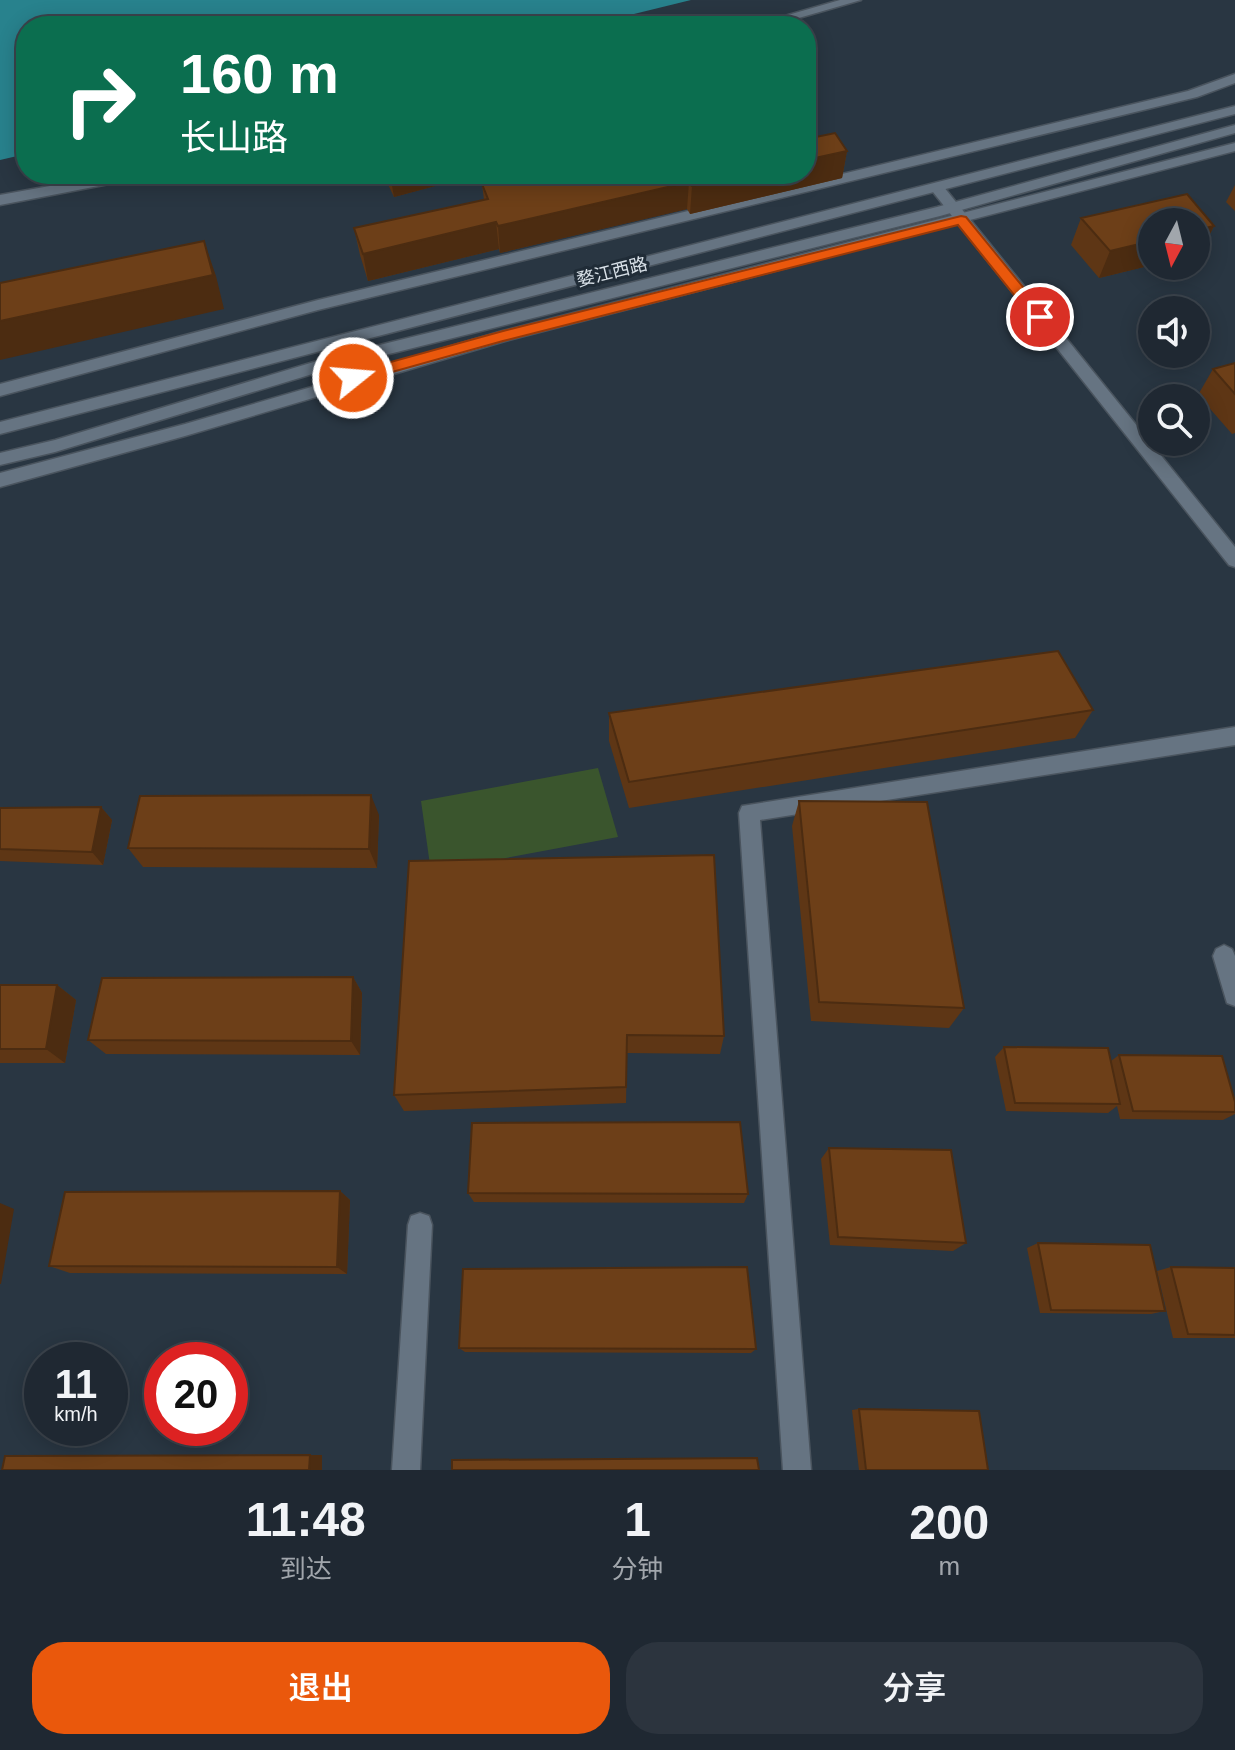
<!DOCTYPE html>
<html lang="zh">
<head>
<meta charset="utf-8">
<style>
	body { margin:0; font-family:Helvetica,"Noto Sans SC",sans-serif; background:#2c343e; color:#f1f3f6; height:100vh; display:flex; flex-direction:column; font-size:30px; white-space:nowrap }
	* { box-sizing:border-box; margin:0 }
	p { font-size:26px; color:#a1a6ac }
	.icon { flex:none; width:44px; height:44px; fill:none; stroke:currentColor; stroke-width:2; stroke-linecap:round; stroke-linejoin:round }
	.map { position:relative; height:1470px; overflow:hidden }
	.drawer { display:flex; flex-direction:column; background:#1f2832; flex:1 }
	.drawer>* { flex:none }
	.banner { position:absolute; left:16px; top:16px; width:800px; height:168px; border-radius:32px; box-shadow:0 4px 20px #0003,0 0 0 2px #3c444d; background:#0b6e4f; color:#fff; overflow:hidden }
	.needle { width:52px; rotate:187deg }
	.controls { position:absolute; left:1138px; top:208px; display:grid; gap:16px }
	.controls a { display:grid; place-items:center; width:72px; height:72px; border-radius:50%; background:#1f2832; box-shadow:0 4px 20px #0003,0 0 0 2px #3c444d; font-size:40px }
	.speed { position:absolute; left:24px; top:1342px; display:flex; gap:16px; font-size:40px; font-weight:700; text-align:center }
	.speed>* { display:grid; place-content:center; width:104px; height:104px; border-radius:50%; background:#1f2832; box-shadow:0 4px 20px #0003,0 0 0 2px #3c444d; line-height:1 }
	.speed small { font-size:20px; font-weight:400 }
	.speed .limit { border:12px solid #d22; background:#fff; color:#111 }
	.pin { position:absolute; display:grid; place-items:center; width:68px; height:68px; color:#fff; margin:-34px; border:4px solid #fff; border-radius:50%; box-shadow:0 2px 8px #0007 }
	.me { position:absolute; width:88px; margin:-44px; rotate:73deg; stroke-linejoin:round; filter:drop-shadow(0 0 6px #0008) }
	.turn { display:flex; align-items:center; gap:28px; height:168px; padding:0 32px; font-size:36px }
	.turn .icon { width:104px; height:104px; stroke-width:2.5 }
	.turn b { display:block; font-size:56px; line-height:68px }
	.eta { display:flex; justify-content:space-evenly; align-items:center; height:136px; text-align:center }
	.eta b { font-size:48px; font-weight:600; line-height:56px }
	.primary-button { display:flex; gap:16px; margin-top:auto; padding:16px 32px }
	.primary-button a { flex:1; height:92px; border-radius:32px; background:#ea580c; color:#fff; font-size:32px; font-weight:600; line-height:92px; text-align:center }
	.primary-button a+a { background:#2c343e; color:#f1f3f6 }
	.map>svg:first-child { display:block }
	.green { fill:#3a552d }
	.water { fill:#28828d }
	.lines { fill:none; stroke-linecap:round; stroke-linejoin:round }
	.service-casing { stroke:#4a545e; stroke-width:3 }
	.pedestrian-casing { stroke:#4a545e; stroke-width:3 }
	.minor-casing { stroke:#4a545e; stroke-width:3 }
	.tertiary-casing { stroke:#4a545e; stroke-width:3 }
	.secondary-casing { stroke:#4a545e; stroke-width:3 }
	.service { fill:#667482; fill-rule:evenodd }
	.pedestrian { fill:#667482; fill-rule:evenodd }
	.minor { fill:#667482; fill-rule:evenodd }
	.tertiary { fill:#667482; fill-rule:evenodd }
	.secondary { fill:#667482; fill-rule:evenodd }
	.wall { fill:#5e3615 }
	.shaded-wall { fill:#4c2c11 }
	.building { fill:#6d3f18; stroke:#4c2c11; stroke-width:2 }
	.route { fill:#ea580c; stroke:#983908; stroke-width:2 }
	.labels { text-anchor:middle; dominant-baseline:central; stroke-width:6; stroke-linejoin:round; paint-order:stroke }
	.far-street-label { font-size:18px; fill:#d9e1e8; stroke:#202c37 }
</style>
</head>
<body>
<div class="map">
<svg width="1235" height="1470" viewBox="0 0 1235 1470">
	<rect width="100%" height="100%" fill="#293642"/>
	<!-- green -->
	<path class="green" d="M598 768 618 837 431 872 421 801Z"/>
	<!-- water -->
	<path class="water" d="M0 0H691L585 26H26V154L0 160Z"/>
	<g class="lines">
		<defs>
			<path id="service" d="M1235 74V83L1197 97 318 310 0 396V384L318 300 1188 91Z
				M1235 143V151L505 341 185 436 0 487V473L185 424 503 331Z"/>
			<path id="pedestrian" d="M840 0H861L771 26H750Z
				M116 174H147L140 178 0 205V195Z"/>
			<path id="minor" d="M1235 727V745L760 820 811 1470H783L739 813 742 806Z
				M1224 945 1232 949 1235 956V1006L1227 1003 1213 956 1216 949Z
				M420 1213 429 1216 432 1225 420 1470H392L408 1225 411 1216Z"/>
			<path id="tertiary" d="M938 184 943 186 1235 547V567L1229 565 933 192 931 189Z"/>
			<path id="secondary" d="M1235 106V114L0 434V422Z
				M1235 125V133L940 216 329 369 55 452 0 465V453L55 440 327 358 937 207Z"/>
		</defs>
		<!-- service casing -->
		<use href="#service" class="service-casing"/>
		<!-- pedestrian casing -->
		<use href="#pedestrian" class="pedestrian-casing"/>
		<!-- minor casing -->
		<use href="#minor" class="minor-casing"/>
		<!-- tertiary casing -->
		<use href="#tertiary" class="tertiary-casing"/>
		<!-- secondary casing -->
		<use href="#secondary" class="secondary-casing"/>
		<!-- service -->
		<use href="#service" class="service"/>
		<!-- pedestrian -->
		<use href="#pedestrian" class="pedestrian"/>
		<!-- minor -->
		<use href="#minor" class="minor"/>
		<!-- tertiary -->
		<use href="#tertiary" class="tertiary"/>
		<!-- secondary -->
		<use href="#secondary" class="secondary"/>
	</g>
	<!-- wall -->
	<path class="wall" d="M812 138 847 151 842 178 690 214 687 209 500 253 499 249 368 281 360 255 354 228 484 200 482 184 806 174Z
		M383 174H480L394 197Z
		M1235 185V211L1226 202Z
		M1187 194 1214 226 1200 253 1196 254V222H1152V265L1099 278 1071 245 1081 218Z
		M1235 363V433L1232 434 1198 395 1213 369Z
		M1093 710 1075 738 629 808 609 741V713Z
		M799 801 964 1008 949 1028 811 1021 792 826Z
		M101 807 112 820 103 865 0 861V808Z
		M379 815 377 868 143 867 128 848Z
		M409 861 724 1036 720 1054 627 1053 626 1103 404 1111 394 1095Z
		M353 977 362 993 360 1055 106 1054 88 1040Z
		M0 985H57L76 1000 65 1063H0Z
		M1004 1047 1111 1061 1119 1055 1235 1102V1114L1223 1120 1120 1119 1117 1106 1108 1113 1006 1111 995 1057Z
		M829 1148 966 1243 953 1251 830 1245 821 1159Z
		M340 1191 350 1200 347 1274 70 1273 49 1266Z
		M468 1193 748 1194 744 1203 474 1202Z
		M1038 1243 1165 1311 1151 1314 1040 1313 1027 1248Z
		M1171 1267 1235 1268V1338H1173L1157 1271Z
		M459 1348 756 1349 751 1353 465 1352Z
		M859 1409 988 1470H859L852 1410Z"/>
	<!-- shaded-wall -->
	<path class="shaded-wall" d="M812 134 808 159 847 151 842 178 690 214 692 186 689 182 687 209 500 253 498 226 686 174H806V136Z
		M390 174H480L394 197Z
		M496 222 499 249 368 281 363 254Z
		M1214 226 1200 253 1196 254V230Z
		M204 241 216 276 224 309 0 360V321Z
		M1152 241V265L1099 278 1110 251Z
		M371 795 379 815 377 868 369 849Z
		M101 807 112 820 103 865 92 852Z
		M353 977 362 993 360 1055 351 1041Z
		M57 985 76 1000 65 1063 46 1049Z
		M340 1191 350 1200 347 1274 337 1267Z
		M0 1203 14 1209 1 1284H0Z
		M310 1455H322V1470H309Z"/>
	<!-- building -->
	<path class="building" d="M806 127 812 134 806 136Z
		M835 133 847 151 806 160V139Z
		M526 174H745L692 186 689 182 498 226 496 222 363 254 354 228 488 199 482 184Z
		M1187 194 1214 226 1196 230V222H1152V241L1110 251 1081 218Z
		M204 241 213 275 0 321V283Z
		M1235 363V394L1213 369Z
		M1058 651 1093 710 629 782 609 713Z
		M371 795 369 849 128 848 140 796Z
		M799 801 927 802 964 1008 819 1002Z
		M101 807 92 852 0 849V808Z
		M714 855 724 1036 627 1035 626 1087 394 1095 409 861Z
		M353 977 351 1041 88 1040 102 978Z
		M0 985H57L46 1049H0Z
		M1004 1047 1108 1048 1120 1104 1015 1103Z
		M1119 1055 1222 1056 1235 1102V1112L1133 1111Z
		M740 1122 748 1194 468 1193 472 1123Z
		M829 1148 951 1150 966 1243 838 1237Z
		M340 1191 337 1267 49 1266 65 1192Z
		M1038 1243 1150 1245 1165 1311 1051 1310Z
		M747 1267 756 1349 459 1348 463 1269Z
		M1171 1267 1235 1268V1335L1188 1334Z
		M859 1409 979 1411 988 1470H866Z
		M310 1455 309 1470H2L5 1456Z
		M757 1458 759 1470H452V1460Z"/>
	<!-- route -->
	<path class="route" d="M961 216 966 217 1045 314V321H1035L958 225 503 341 353 383 345 378 347 374 503 331Z"/>
	<g class="labels">
		<!-- far-street labels -->
		<g class="far-street-label">
			<text transform="translate(612 272) rotate(-14)">婺江西路</text>
		</g>
	</g>
</svg>
<div class="controls">
<a><svg class="needle" viewBox="-14 -14 28 28"><path d="M0-13l5 13h-10z" fill="#e53935"/><path d="M0 13l5-13h-10z" fill="#a1a6ac"/></svg></a>
<a><svg class="icon" aria-label="sound" viewBox="0 0 24 24"><path d="M4 9h4l5-4v14l-5-4H4zM17 9q2 3 0 6"/></svg></a>
<a><svg class="icon" aria-label="search" viewBox="0 0 24 24"><circle cx="10" cy="10" r="6"/><path d="M15 15l6 6"/></svg></a>
</div>
<div class="speed"><div>11<small>km/h</small></div><div class="limit">20</div></div>
<div class="pin" style="left:1040px;top:317px;background:#d93025"><svg class="icon" aria-label="arrive" viewBox="0 0 24 24"><path d="M6 21V4h12l-3 4 3 4H6"/></svg></div>
<svg class="me" style="left:353px;top:378px" viewBox="-20 -20 40 40"><circle r="17" fill="#ea580c" stroke="#fff" stroke-width="3"/><path d="M0-11L8 9 0 5-8 9z" fill="#fff"/></svg>
<div class="banner">
<div class="turn"><svg class="icon" aria-label="right" viewBox="0 0 24 24"><path d="M7 20v-9h11M14 6l5 5-5 5"/></svg><div><b>160 m</b>长山路</div></div>
</div>
</div>
<section class="drawer">
<div class="eta">
<div><b>11:48</b><p>到达</p></div>
<div><b>1</b><p>分钟</p></div>
<div><b>200</b><p>m</p></div>
</div>
<div class="primary-button"><a>退出</a><a>分享</a></div>
</section>
</body>
</html>
